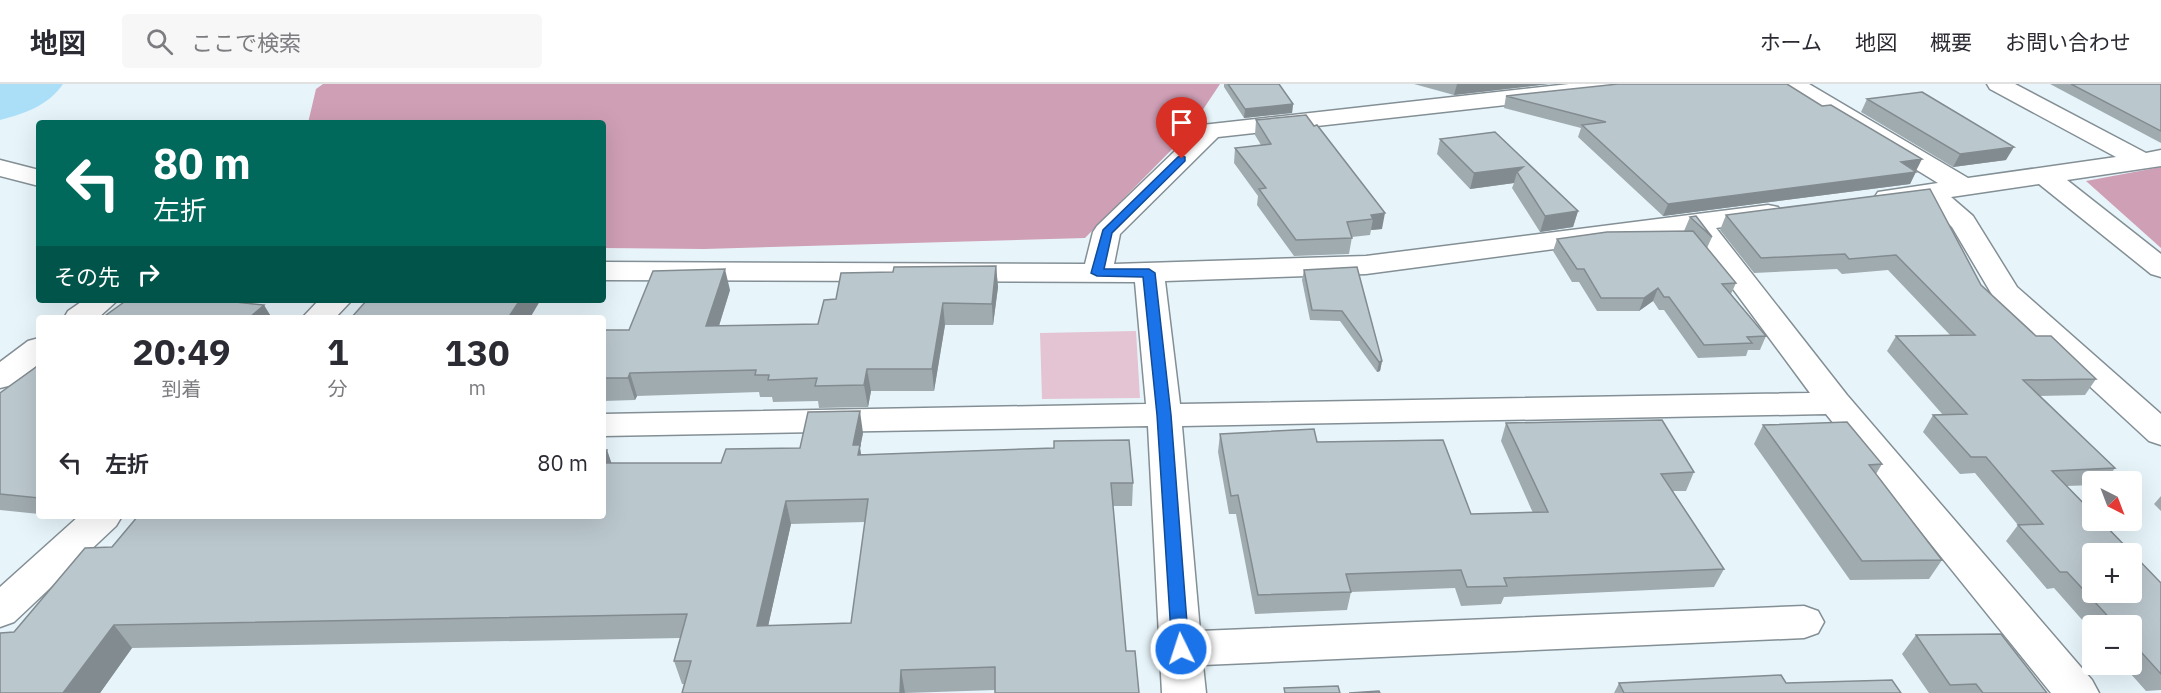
<!DOCTYPE html>
<html lang="ja">
<head>
<meta charset="utf-8">
<style>
	body { margin:0; font-family:"IBM Plex Sans","Noto Sans JP",sans-serif; background:#f7f7f7; color:#2b2b33; height:100vh; display:flex; flex-direction:column; font-size:22px; white-space:nowrap }
	* { box-sizing:border-box; margin:0 }
	p { font-size:20px; color:#7c7c81 }
	.icon { flex:none; width:33px; height:33px; fill:none; stroke:currentColor; stroke-width:2; stroke-linecap:round; stroke-linejoin:round }
	.map { position:relative; flex:1; overflow:hidden }
	.side { position:absolute; left:36px; top:231px; width:570px; height:204px; display:flex; flex-direction:column; background:#fff; border-radius:6px; box-shadow:0 6px 24px #0002 }
	.side>* { flex:none }
	.guide { position:absolute; left:36px; top:36px; width:570px; height:183px; border-radius:6px; box-shadow:0 6px 24px #0002; background:#00695c; color:#fff; overflow:hidden }
	.needle { width:39px; rotate:138deg }
	.fabs { position:absolute; left:2082px; top:387px; display:grid; gap:12px }
	.fabs a { display:grid; place-items:center; width:60px; height:60px; border-radius:6px; background:#fff; box-shadow:0 6px 24px #0002; font-size:30px }
	.pin { position:absolute; display:grid; place-items:center; width:51px; height:51px; color:#fff; margin:-62px -26px; border-radius:50% 50% 50% 0; rotate:-45deg; box-shadow:0 0 6px #0007 }
	.pin .icon { rotate:45deg }
	.me { position:absolute; width:66px; margin:-33px; rotate:356deg; stroke-linejoin:round; filter:drop-shadow(0 0 4px #0008) }
	.turn { display:flex; align-items:center; gap:21px; height:126px; padding:0 18px; font-size:27px }
	.turn .icon { width:78px; height:78px; stroke-width:2.5 }
	.turn b { display:block; font-size:42px; line-height:51px }
	.then { display:flex; align-items:center; height:57px; padding:0 18px; background:#0003; gap:12px; font-size:22px }
	.eta { display:flex; justify-content:space-evenly; align-items:center; height:102px; text-align:center }
	.eta b { font-size:36px; font-weight:700; line-height:42px }
	ul { padding:0; list-style:none }
	li { display:flex; align-items:center; gap:18px; height:90px; padding:0 18px }
	li div { flex:1 }
	li b { display:block; font-size:22px }
	li em { font-style:normal }
	header { display:flex; align-items:center; gap:36px; box-sizing:border-box; height:84px; padding:0 30px; background:#fff; border-bottom:2px solid #e1e1e2 }
	header strong { font-size:28px }
	nav { display:flex; gap:33px; margin-inline-start:auto; font-size:21px }
	.search { width:420px; height:54px; background:#f7f7f7; display:flex; align-items:center; gap:15px; box-sizing:border-box; padding:0 21px; border-radius:6px; color:#7c7c81; font-size:22px }
	.map>svg:first-child { display:block }
	.green { fill:#e4c4d2 }
	.forest { fill:#cf9fb5 }
	.lines { fill:none; stroke-linecap:round; stroke-linejoin:round }
	.river { fill:#abdff8; fill-rule:evenodd }
	.minor-casing { stroke:#838f95; stroke-width:3 }
	.minor { fill:#fff; fill-rule:evenodd }
	.wall { fill:#a0abb0; fill-rule:evenodd }
	.shaded-wall { fill:#828b90 }
	.building { fill:#bac7cd; stroke:#828b90; stroke-width:1.5; fill-rule:evenodd }
	.route { fill:#1a73e8; stroke:#114b97; stroke-width:1.5 }
</style>
</head>
<body>
<header>
<strong>地図</strong>
<div class="search"><svg class="icon" aria-label="search" viewBox="0 0 24 24"><circle cx="10" cy="10" r="6"/><path d="M15 15l6 6"/></svg>ここで検索</div>
<nav><a>ホーム</a><a>地図</a><a>概要</a><a>お問い合わせ</a></nav>
</header>
<div class="map">
<svg width="2161" height="609" viewBox="0 0 2161 609">
	<rect width="100%" height="100%" fill="#e7f5fb"/>
	<!-- green -->
	<path class="green" d="M1136 247 1140 314 1042 315 1040 249Z"/>
	<!-- forest -->
	<path class="forest" d="M323 0H1220L1186 51 1085 154 704 165 603 164V39H308L316 5Z
		M2161 83V164L2086 97Z"/>
	<g class="lines">
		<!-- river -->
		<path class="river" d="M0 0H63C49 21 24 30 0 36Z"/>
		<defs>
			<path id="minor" d="M1569 0H1644L1641 5 1633 7 1218 53 1120 150 1114 180 1366 172 1768 121 1778 123 1782 129 1778 135 1716 144 1847 311 2092 596 2099 609H2051L1826 330 1182 342 1200 547 1804 522 1818 527 1824 538 1818 549 1804 554 1203 581 1206 609H1162L1148 342 603 352V330L1146 320 1135 198 603 196V178L1085 180 1093 148 1097 142 1202 41ZM1690 147 1810 309 1180 320 1165 197 1366 190Z
				M1782 0H1809L1968 94 2116 73 1990 5 1987 0H2015L2146 69 2161 66V82L2067 96 2161 170V193L2151 190 2039 100 1951 113 1973 132 2017 203 2161 330V361L2149 357 1994 214 1952 143 1924 117 1887 122 1878 120 1874 114 1878 108 1938 99 1785 5Z
				M0 76 39 86V102L0 92Z
				M84 216H118L98 234H64L68 227Z
				M319 216H352L335 234H302Z
				M39 254V280L12 301 0 304V278L28 257Z
				M79 432H122L116 442 14 538 0 543V503Z"/>
		</defs>
		<!-- minor casing -->
		<use href="#minor" class="minor-casing"/>
		<!-- minor -->
		<use href="#minor" class="minor"/>
	</g>
	<!-- wall -->
	<path class="wall" d="M1224 0H1279L1293 20 1292 29 1244 34 1224 3Z
		M1414 0H1549L1454 11Z
		M2050 0H2161V59Z
		M1506 12 1916 87 1910 100 1663 132 1578 53 1581 44 1504 24Z
		M1867 15 2006 76 1953 83 1861 28Z
		M1306 31 1382 145 1371 146 1370 151 1352 153 1349 170 1294 172 1257 121 1258 112 1234 79 1235 64 1261 61 1255 51 1256 36Z
		M1495 48 1578 127 1573 143 1540 148 1512 104 1514 99 1470 105 1437 70 1440 55Z
		M1930 105 1981 201 2036 252 2096 295 2085 311 2039 312 2115 384 2105 398H2092V401L2067 402 2161 499V606L2146 607 2122 580H2132V542H2092V547L2054 504 2047 505 2006 457 2018 441 1975 389 1960 390 1923 348 1933 331H1943L1887 267 1896 252 1950 251 1888 186 1842 190 1837 185 1754 189 1720 146 1726 131Z
		M1690 133 1712 153 1707 164 1736 199 1731 210 1766 252 1760 266H1748L1746 272 1698 274 1664 226H1659L1653 217 1639 227H1597L1579 198H1572L1553 167 1557 155 1684 147Z
		M996 182 998 203 993 241H945L934 307H871L868 323 819 324 818 317 773 318 772 313H760L759 308 637 312 635 316 603 317V246H629L730 206 719 242 818 240 836 215 893 188Z
		M1357 183 1382 277 1380 287 1377 288 1340 237 1310 236 1302 196 1304 186Z
		M39 281V430L0 426V309Z
		M1506 339 1694 388 1686 407H1673L1724 485 1714 503 1504 513 1501 520 1461 522 1455 504 1351 508 1347 526 1255 530 1236 430H1229L1218 368 1220 350 1317 358 1471 430 1533 429 1501 357Z
		M1763 341 1882 380 1876 390 1942 476 1929 495 1850 496 1754 360Z
		M863 349 860 364 861 370 1133 399 1132 422H1113L995 606 906 609H682L684 600H682L674 577 681 554 132 564 100 609H0L14 548 112 463 607 366 611 379H721L800 364ZM865 438 851 539 768 542 791 440Z
		M2161 412V427L2154 420Z
		M1916 551 2047 609H1929L1902 570Z
		M1619 599H1786L1901 609H1614Z"/>
	<!-- shaded-wall -->
	<path class="shaded-wall" d="M1457 0H1549L1454 11Z
		M1293 20 1292 29 1244 34 1245 25Z
		M2014 63 2006 76 1953 83 1960 70Z
		M1922 75 1916 87 1901 78Z
		M1523 83 1517 88 1514 99 1470 105 1474 89Z
		M1916 88 1910 100 1663 132 1668 120Z
		M1578 127 1573 143 1540 148 1545 132Z
		M1385 129 1382 145 1371 146 1373 135 1371 131Z
		M996 182 998 203 993 241 992 220Z
		M725 185 730 206 712 264 706 242Z
		M1658 204 1653 217 1639 227 1644 214Z
		M520 216H540V217L530 234H508Z
		M943 219 945 241 934 307 932 285Z
		M264 221 272 234H249Z
		M1382 277 1380 287 1377 288 1379 278Z
		M867 285 871 307 868 323 864 301Z
		M630 289 637 312 635 316 628 294Z
		M860 327 863 349 860 364 863 383 853 361Z
		M607 366 615 389 603 382V376Z
		M786 417 791 440 763 565 757 542Z
		M114 541 132 564 100 609H63Z
		M901 586 905 609H900Z"/>
	<!-- building -->
	<path class="building" d="M1228 0H1279L1293 20 1245 25Z
		M1618 0H1787L1822 22 1831 21 1922 75 1901 78 1916 88 1668 120 1582 41 1606 38 1506 12Z
		M2071 0H2161V47Z
		M1922 8 2014 63 1960 70 1867 15Z
		M1306 31 1314 42 1317 41 1385 129 1371 131 1373 135 1347 138 1352 154 1296 156 1259 105 1266 104 1235 64 1271 60 1256 36Z
		M1495 48 1578 127 1545 132 1517 88 1523 83 1474 89 1440 55Z
		M1930 105 1981 201 2036 252H2051L2096 295 2023 296 2115 384 2052 387 2092 428V436H2100L2161 499V590L2132 558V542H2117L2067 488H2060L2018 441 2043 440 1986 373H1971L1933 331 1967 330 1896 252 1975 251 1896 171 1849 175 1845 170 1761 174 1726 131ZM2092 470H2132V508H2092Z
		M1696 132 1712 153 1690 133Z
		M1693 147 1736 199 1722 200 1766 252 1747 253 1752 259 1704 261 1669 213H1664L1658 204 1644 214H1601L1584 185H1577L1557 155 1607 148Z
		M996 182 992 220 943 219 932 285H867L864 301 815 302 817 294 768 296 769 291H755L756 286 630 289 628 294H603V246H629L653 187 725 185 706 242 818 240 824 216 836 215 841 189 893 188 894 183Z
		M1357 183 1382 277 1379 278 1342 227 1312 226 1304 186Z
		M127 216H217L264 221 249 234H102Z
		M367 216H520L508 234H351Z
		M39 281V414L0 410V309Z
		M860 327 853 361H860L858 371 1054 364V357L1129 356 1133 399H1111L1126 567H1135L1139 609H995V583L901 586 900 609H682L691 577H674L687 530 114 541 63 609H0V549L14 548 85 464 112 463 138 432H603V379H721L726 365 800 364 808 328ZM868 415 851 539 757 542 786 417Z
		M1662 336 1694 388 1661 390 1724 485 1504 494 1507 502 1467 503 1461 486 1346 490 1351 508 1258 511 1238 411 1231 412 1220 350 1314 345 1317 358 1443 356 1471 430 1548 428 1506 339Z
		M1847 338 1882 380 1869 381 1942 476 1862 477 1763 341Z
		M603 366H607L603 376Z
		M2001 550 2047 609H1983L1976 600 1950 601 1916 551Z
		M1781 591 1786 599 1892 596 1901 609H1624L1619 599Z
		M1338 602 1340 609H1285L1284 604Z
		M1379 607 1380 609H1349Z"/>
	<!-- route -->
	<path class="route" d="M1182 72 1185 73V77L1112 149 1104 185H1149L1155 189 1171 331 1189 565 1187 570 1181 572 1175 570 1172 565 1157 331 1143 193 1097 192 1091 189 1103 146 1178 73Z"/>
</svg>
<div class="fabs">
<a><svg class="needle" viewBox="-14 -14 28 28"><path d="M0-13l5 13h-10z" fill="#e53935"/><path d="M0 13l5-13h-10z" fill="#7c7c81"/></svg></a>
<a>+</a>
<a>−</a>
</div>
<div class="pin" style="left:1182px;top:75px;background:#d93025"><svg class="icon" aria-label="arrive" viewBox="0 0 24 24"><path d="M6 21V4h12l-3 4 3 4H6"/></svg></div>
<svg class="me" style="left:1181px;top:565px" viewBox="-20 -20 40 40"><circle r="17" fill="#1a73e8" stroke="#fff" stroke-width="3"/><path d="M0-11L8 9 0 5-8 9z" fill="#fff"/></svg>
<div class="guide">
<div class="turn"><svg class="icon" aria-label="left" viewBox="0 0 24 24"><path d="M17 20v-9H6M10 6l-5 5 5 5"/></svg><div><b>80 m</b>左折</div></div>
<div class="then">その先<svg class="icon" aria-label="right" viewBox="0 0 24 24"><path d="M7 20v-9h11M14 6l5 5-5 5"/></svg></div>
</div>
<section class="side">
<div class="eta">
<div><b>20:49</b><p>到着</p></div>
<div><b>1</b><p>分</p></div>
<div><b>130</b><p>m</p></div>
</div>
<ul>
<li><svg class="icon" aria-label="left" viewBox="0 0 24 24"><path d="M17 20v-9H6M10 6l-5 5 5 5"/></svg><div><b>左折</b></div><em>80 m</em></li>
</ul>
</section>
</div>
</body>
</html>
